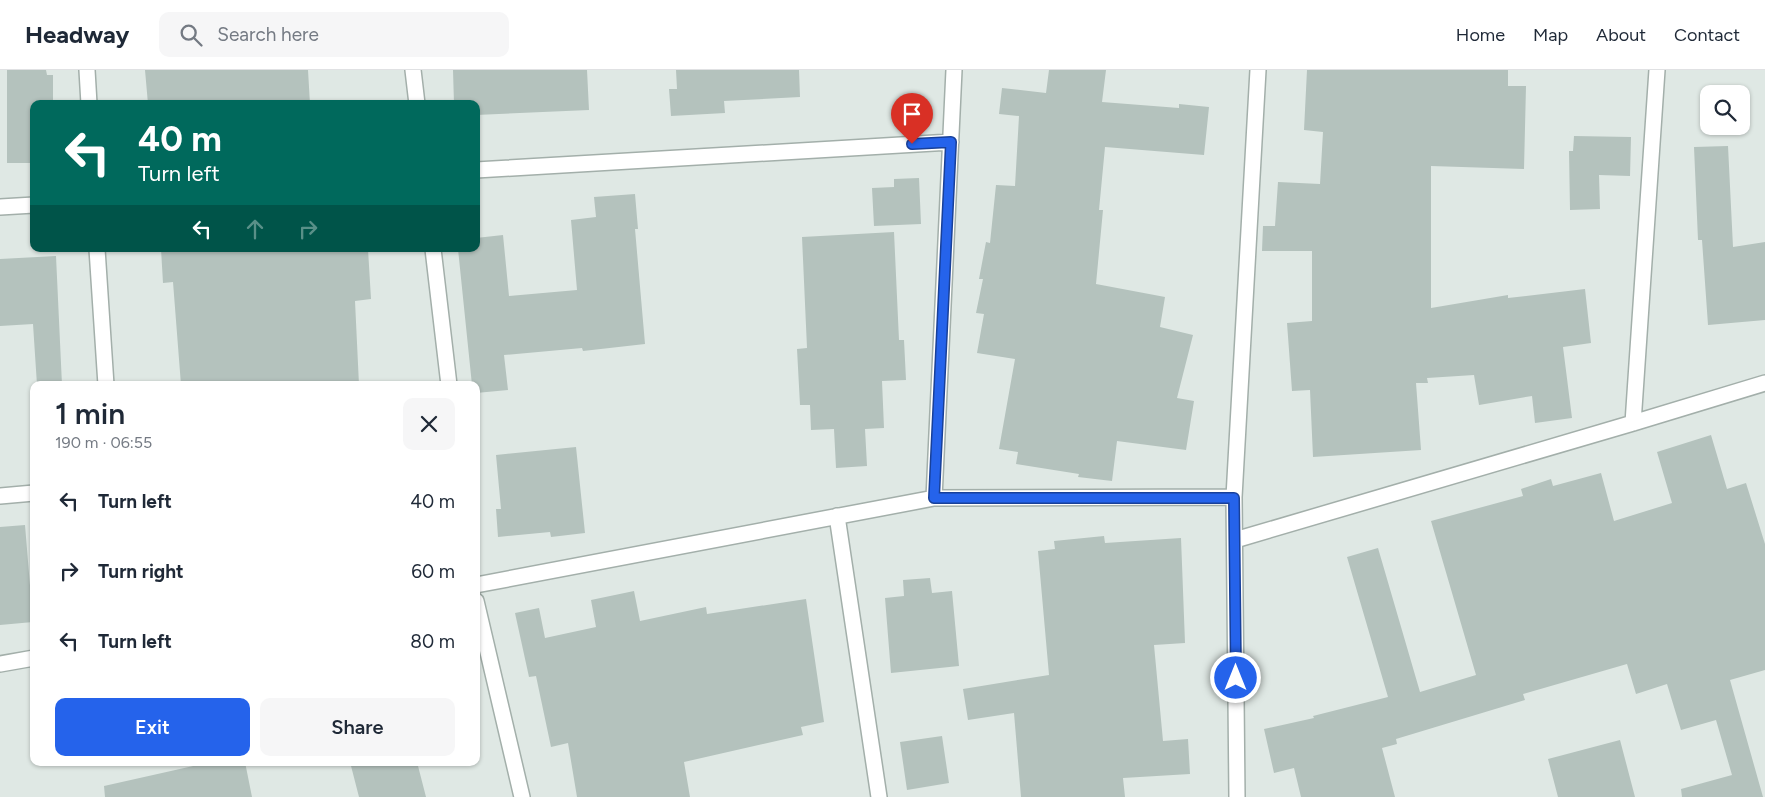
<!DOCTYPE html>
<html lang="en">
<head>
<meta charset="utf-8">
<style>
	body { margin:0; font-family:Figtree,sans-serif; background:#f6f6f7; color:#1f2937; height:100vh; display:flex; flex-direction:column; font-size:19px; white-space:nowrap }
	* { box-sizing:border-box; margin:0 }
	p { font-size:16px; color:#747a83 }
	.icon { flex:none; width:28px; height:28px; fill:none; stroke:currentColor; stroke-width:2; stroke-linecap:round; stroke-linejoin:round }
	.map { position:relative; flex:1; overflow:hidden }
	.drawer { position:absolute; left:30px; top:311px; width:450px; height:385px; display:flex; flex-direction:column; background:#fff; border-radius:10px; box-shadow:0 1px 4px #0004 }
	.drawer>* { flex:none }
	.banner { position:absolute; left:30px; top:30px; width:450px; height:152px; border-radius:10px; box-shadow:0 1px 4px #0004; background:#00695c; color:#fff; overflow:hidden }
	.controls { position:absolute; left:1700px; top:15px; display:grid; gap:10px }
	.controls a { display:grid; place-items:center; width:50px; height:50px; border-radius:10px; background:#fff; box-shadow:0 1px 4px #0004; font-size:25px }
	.pin { position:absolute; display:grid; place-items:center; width:42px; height:42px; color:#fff; margin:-51px -21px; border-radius:50% 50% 50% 0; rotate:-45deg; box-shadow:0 0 5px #0007 }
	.pin .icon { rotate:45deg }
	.me { position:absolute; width:55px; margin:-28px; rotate:0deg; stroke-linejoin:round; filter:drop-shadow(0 0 4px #0008) }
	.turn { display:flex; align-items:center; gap:18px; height:105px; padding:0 25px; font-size:22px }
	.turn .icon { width:65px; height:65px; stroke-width:2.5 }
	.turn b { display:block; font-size:35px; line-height:42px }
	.lanes { display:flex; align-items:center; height:48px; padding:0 25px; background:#0003; justify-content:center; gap:25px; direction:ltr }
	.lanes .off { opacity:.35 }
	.round { display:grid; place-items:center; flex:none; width:52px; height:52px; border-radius:10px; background:#f6f6f7 }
	.overview { display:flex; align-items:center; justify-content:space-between; height:85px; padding:0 25px }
	h1 { font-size:30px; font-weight:600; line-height:38px }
	.action { display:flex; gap:10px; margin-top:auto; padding:10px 25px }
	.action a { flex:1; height:58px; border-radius:10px; background:#2563eb; color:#fff; font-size:20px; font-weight:600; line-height:58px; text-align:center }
	.action a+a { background:#f6f6f7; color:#1f2937 }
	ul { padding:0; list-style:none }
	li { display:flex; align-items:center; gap:15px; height:70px; padding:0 25px }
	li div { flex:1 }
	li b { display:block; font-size:19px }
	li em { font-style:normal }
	header { display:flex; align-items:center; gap:30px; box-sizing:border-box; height:70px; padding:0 25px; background:#fff; border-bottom:1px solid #e0e1e3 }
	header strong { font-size:24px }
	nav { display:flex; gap:28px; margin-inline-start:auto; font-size:18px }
	.search { width:350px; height:45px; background:#f6f6f7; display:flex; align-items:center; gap:12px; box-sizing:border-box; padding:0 18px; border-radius:10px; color:#747a83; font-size:19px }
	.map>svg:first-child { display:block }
	.building { fill:#b4c2bd }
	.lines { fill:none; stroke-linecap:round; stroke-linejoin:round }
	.minor-casing { stroke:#a3afaa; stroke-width:18 }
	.minor { stroke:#fff; stroke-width:15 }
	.route-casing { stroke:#184099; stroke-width:12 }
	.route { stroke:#2563eb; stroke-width:9 }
</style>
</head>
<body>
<header>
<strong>Headway</strong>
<div class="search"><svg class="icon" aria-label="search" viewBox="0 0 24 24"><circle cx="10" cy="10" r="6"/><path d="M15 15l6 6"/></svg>Search here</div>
<nav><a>Home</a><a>Map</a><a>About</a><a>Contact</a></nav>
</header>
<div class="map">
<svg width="1765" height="727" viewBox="0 0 1765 727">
	<rect width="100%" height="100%" fill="#dfe8e4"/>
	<!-- building -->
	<path class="building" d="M7 0H46L47 5H53V34H34V93H7Z
		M145 0H308L310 34H148Z
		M453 0H587L589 40 476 45V34H454Z
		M676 0H799L800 27 724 31 725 43 671 46 669 19H677Z
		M1049 0H1106L1102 32 1179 38V34L1209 37 1204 85 1105 77 1099 140H1103L1096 214 1165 227 1160 257 1193 265 1177 328 1194 331 1186 380 1117 371 1112 411 1078 407 1079 404 1016 394 1018 382 999 379 1015 289 977 283 984 244 976 243 983 209H979L986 172 990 173 996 115 1015 116 1019 46 999 44 1002 18 1046 23Z
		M1307 0H1508V16H1526L1524 99 1431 96V238L1508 225V228L1585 219 1591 273 1563 277 1572 348 1535 353 1532 326 1479 335 1474 305 1427 308 1428 313H1416L1421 380 1313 387 1310 320 1292 321 1287 253 1312 251V181H1262L1263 156H1275L1278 112 1320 114 1323 62 1304 60Z
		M1574 66 1631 67 1630 106 1599 105 1600 139 1570 140 1569 81H1573Z
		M1728 76 1733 177 1765 172V250L1708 255 1702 170H1698L1694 77Z
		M919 108 921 154 874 156 872 118 894 117V109Z
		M635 124 638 159H635L645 274 583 281 582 278 504 285 508 320 476 323V315H472L458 179H476V168L503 165 509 226 577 220 571 150 596 147 594 127Z
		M894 162 899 270H904L906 310 882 311 884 358 865 359 867 396 836 398 834 359 811 360 810 335H800L797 279 807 278 802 167Z
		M161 179H368L371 229 355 231 359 315H181L173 212 163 213Z
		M56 186 62 315H37L33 254 0 256V189Z
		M1711 365 1727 419 1746 413 1765 474V600L1730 610 1763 727H1682L1681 719 1732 705 1716 650 1681 660 1667 614 1636 624 1627 594 1523 624 1525 630 1396 669 1397 674 1382 678 1395 727H1301L1294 698 1274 703 1264 659 1314 648 1313 646 1388 627 1347 487 1378 478 1420 622 1476 605 1431 451 1523 426 1521 419 1551 409 1553 416 1601 403 1614 451 1672 433 1657 382Z
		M576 377 585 463 551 467 550 462 498 467 496 439H501L496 385Z
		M25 455 33 552 0 555V457Z
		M1104 466 1105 473 1181 468 1185 573 1154 575 1163 671 1188 669 1190 704 1123 708 1125 727H1021L1014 643 968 650 963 619 1049 605 1038 481 1055 479 1054 471Z
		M930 508 932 523 952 521 959 596 891 603 885 528 904 526 903 510Z
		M634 521 640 551 706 537 707 544 806 529 824 652 801 657 803 665 684 692 690 727H577L568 673 551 677 536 606 529 607 515 543 539 538 545 568 596 557 591 530Z
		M942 666 949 713 907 720 900 672Z
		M1620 670 1635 727H1558L1548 689Z
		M211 692H245L252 727H105L104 716Z
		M350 692H417L426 727H359Z"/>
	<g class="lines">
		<defs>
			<path id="minor" d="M87 0 89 34
				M413 0 417 34
				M476 100 951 72
				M0 137 34 135
				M97 179 106 315
				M433 179 449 315
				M1633 353 1657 0
				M0 426 34 423
				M934 428 954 0
				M837 446 879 727
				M1235 470 1633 353 1765 313
				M476 515 934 428 1234 427
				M476 531 522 727
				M0 594 34 588
				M1237 727 1234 427 1258 0"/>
		</defs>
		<!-- minor casing -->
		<use href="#minor" class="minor-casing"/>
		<!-- minor -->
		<use href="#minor" class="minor"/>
	</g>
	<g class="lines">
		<defs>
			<path id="route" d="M912 74 951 72 934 428H1234L1236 608"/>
		</defs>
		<!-- route casing -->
		<use href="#route" class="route-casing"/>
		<!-- route -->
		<use href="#route" class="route"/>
	</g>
</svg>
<div class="controls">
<a><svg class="icon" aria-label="search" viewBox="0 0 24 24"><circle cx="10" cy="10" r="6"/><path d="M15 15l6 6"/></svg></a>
</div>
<div class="pin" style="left:912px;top:74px;background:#d93025"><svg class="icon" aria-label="arrive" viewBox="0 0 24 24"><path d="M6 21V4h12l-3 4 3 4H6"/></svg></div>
<svg class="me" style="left:1236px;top:608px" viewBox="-20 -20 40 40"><circle r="17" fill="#2563eb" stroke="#fff" stroke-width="3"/><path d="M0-11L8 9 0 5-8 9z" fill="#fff"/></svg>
<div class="banner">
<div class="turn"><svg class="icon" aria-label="left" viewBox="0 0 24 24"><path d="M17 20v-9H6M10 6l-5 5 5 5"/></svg><div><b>40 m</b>Turn left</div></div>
<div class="lanes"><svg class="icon" aria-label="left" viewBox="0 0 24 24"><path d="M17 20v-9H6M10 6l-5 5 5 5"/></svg><svg class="icon off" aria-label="ahead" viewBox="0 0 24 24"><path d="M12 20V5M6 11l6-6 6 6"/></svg><svg class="icon off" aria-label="right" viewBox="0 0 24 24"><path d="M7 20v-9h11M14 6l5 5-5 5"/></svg></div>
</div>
<section class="drawer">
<div class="overview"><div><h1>1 min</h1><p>190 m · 06:55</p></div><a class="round"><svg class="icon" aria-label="close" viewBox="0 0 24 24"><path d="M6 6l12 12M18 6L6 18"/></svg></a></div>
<ul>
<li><svg class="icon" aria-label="left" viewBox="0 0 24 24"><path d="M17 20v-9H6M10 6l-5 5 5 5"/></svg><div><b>Turn left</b></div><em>40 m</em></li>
<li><svg class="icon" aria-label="right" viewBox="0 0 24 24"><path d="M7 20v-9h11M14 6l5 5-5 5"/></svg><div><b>Turn right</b></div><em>60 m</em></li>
<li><svg class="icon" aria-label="left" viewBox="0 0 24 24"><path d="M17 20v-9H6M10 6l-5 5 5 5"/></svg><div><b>Turn left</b></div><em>80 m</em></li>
</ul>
<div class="action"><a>Exit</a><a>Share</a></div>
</section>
</div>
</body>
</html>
